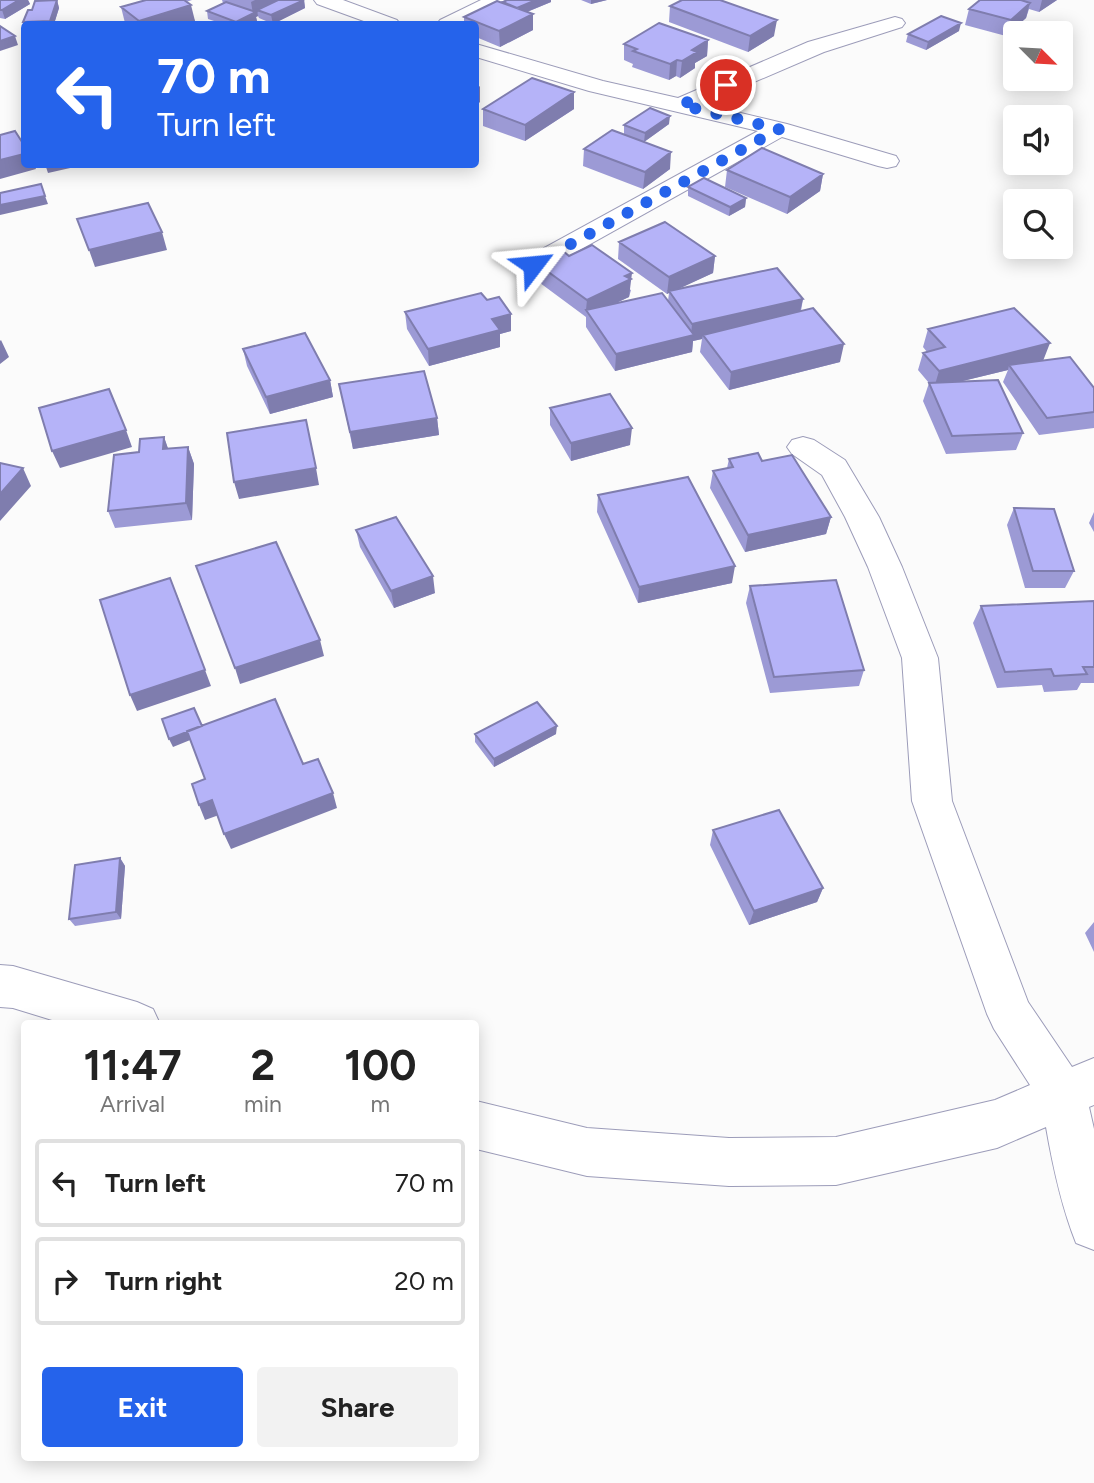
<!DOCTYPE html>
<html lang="en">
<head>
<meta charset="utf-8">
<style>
	body { margin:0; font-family:Figtree,sans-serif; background:#f2f2f2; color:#222; height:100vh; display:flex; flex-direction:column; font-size:26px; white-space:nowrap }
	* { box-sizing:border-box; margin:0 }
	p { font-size:23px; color:#767676 }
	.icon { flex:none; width:38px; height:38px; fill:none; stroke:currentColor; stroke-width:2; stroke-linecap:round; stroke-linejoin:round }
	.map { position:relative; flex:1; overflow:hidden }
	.side { position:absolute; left:21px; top:1020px; width:458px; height:441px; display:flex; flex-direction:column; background:#fff; border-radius:7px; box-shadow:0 4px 18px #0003 }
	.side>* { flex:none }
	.top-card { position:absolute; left:21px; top:21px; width:458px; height:147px; border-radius:7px; box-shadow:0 4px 18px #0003; background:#2563eb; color:#fff; overflow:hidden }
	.needle { width:46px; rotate:114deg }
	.fabs { position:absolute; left:1003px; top:21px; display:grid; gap:14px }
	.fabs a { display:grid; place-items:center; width:70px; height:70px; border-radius:7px; background:#fff; box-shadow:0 4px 18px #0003; font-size:35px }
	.pin { position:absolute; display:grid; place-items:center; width:60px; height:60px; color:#fff; margin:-30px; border:4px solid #fff; border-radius:50%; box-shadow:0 2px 7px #0007 }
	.me { position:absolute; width:77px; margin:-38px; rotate:61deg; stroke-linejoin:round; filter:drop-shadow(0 0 5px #0008) }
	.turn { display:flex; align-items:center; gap:24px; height:147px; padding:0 21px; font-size:32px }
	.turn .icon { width:91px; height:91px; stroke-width:2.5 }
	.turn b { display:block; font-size:49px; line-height:60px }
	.eta { display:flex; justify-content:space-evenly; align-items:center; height:119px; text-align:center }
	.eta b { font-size:42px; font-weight:700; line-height:49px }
	.cta { display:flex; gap:14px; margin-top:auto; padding:14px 21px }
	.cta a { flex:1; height:80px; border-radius:7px; background:#2563eb; color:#fff; font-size:28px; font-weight:700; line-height:80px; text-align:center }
	.cta a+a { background:#f2f2f2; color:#222 }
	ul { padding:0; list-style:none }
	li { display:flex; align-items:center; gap:21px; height:88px; margin:0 14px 10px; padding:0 7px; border:4px solid #e0e0e0; border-radius:7px }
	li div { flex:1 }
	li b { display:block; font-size:26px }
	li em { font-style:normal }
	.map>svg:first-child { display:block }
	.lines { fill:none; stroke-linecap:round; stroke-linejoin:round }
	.minor-casing { stroke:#9c9cb9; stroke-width:2 }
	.minor { fill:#fff; fill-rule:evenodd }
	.wall { fill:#9c9ad5 }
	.shaded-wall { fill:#7f7dae }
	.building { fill:#b5b3f8; stroke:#7f7dae; stroke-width:2 }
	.route { stroke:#2563eb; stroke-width:12; stroke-dasharray:0 21.6 }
</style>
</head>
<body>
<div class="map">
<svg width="1094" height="1483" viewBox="0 0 1094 1483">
	<rect width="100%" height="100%" fill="#fbfbfb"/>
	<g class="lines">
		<defs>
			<path id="minor" d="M314 0H343L397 20 400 24H372L317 4Z
				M481 0H507L504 4 463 24H437L440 20Z
				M895 17 902 19 905 23 902 27 824 52 703 104 787 124 896 156 899 161 896 166 887 168 878 166 782 137 542 271 533 273 524 271 520 265 524 259 758 131 589 91 476 57V44L603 81 678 98 808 42Z
				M803 437 814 440 845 460 879 517 902 567 938 658 952 801 1028 1002 1072 1067 1094 1058V1105L1089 1107 1094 1129V1250L1076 1243C1061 1205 1053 1167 1046 1127L997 1148 836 1185 729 1186 587 1176 476 1149V1101L587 1128 729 1138 836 1137 995 1100 1030 1085 994 1029 987 1014 912 801 902 658 868 567 845 517 822 475 792 454 787 447 792 440Z
				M0 965 13 966 137 1002 153 1009 160 1024H65L13 1008 0 1007Z"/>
		</defs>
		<!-- minor casing -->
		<use href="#minor" class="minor-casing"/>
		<!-- minor -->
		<use href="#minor" class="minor"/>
	</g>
	<!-- wall -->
	<path class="wall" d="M0 0H28L30 4 5 19 0 18Z
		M57 0 59 8 54 24 24 25 23 22 32 10Z
		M146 0H192L186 2 195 21 183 24H127L125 23 121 7Z
		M222 0H304L305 8 273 24 259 18 258 16 256 17 257 21 249 24H223L208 19 207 11 223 3Z
		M581 0H607L591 4Z
		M980 0H1057L1039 12 1029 9 1026 18 1006 36 965 25 969 9Z
		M551 2 527 12 533 14V30L500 47 476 37V24H464V17L503 3Z
		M670 6 774 36 748 52 669 22Z
		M959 31 926 50 906 42 908 34Z
		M708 40 707 56 695 63V68L680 78 676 76 669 80 632 67 633 64 624 60V44Z
		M483 109H574L525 141 483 126Z
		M669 124 644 142 624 134V125Z
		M584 149 670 169 643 189 583 166Z
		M727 170 823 174 820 191 787 214 725 187Z
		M688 187 746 198 745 207 729 216 688 196Z
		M619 242 715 256 713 273 677 289 803 299 801 311 840 362 729 390 700 352 702 339 693 341 692 352 615 371 586 327V317L536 280V263L569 256 631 290 629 297 614 304 668 301 669 293 667 294 618 259Z
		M405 312 511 331 500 334V347L429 366 407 329Z
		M928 329 1043 360 1094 388V428L1039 435 1003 382 1008 370 958 382 1023 433 1016 450 946 454 923 401 929 383 918 370 923 353 927 352 923 347Z
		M243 349 330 380 333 397 270 414 247 366Z
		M339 384 437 418 439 435 353 449Z
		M550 408 630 445 571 461 550 425Z
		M164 437 168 449 188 447 194 464 192 520 115 528 108 511 139 452Z
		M729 459 762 461 831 517 826 534 745 552 710 488 713 471 727 468Z
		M598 495 732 583 638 603 597 512Z
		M1014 508 1074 571 1065 588H1025L1007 525Z
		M1094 512V532L1089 523Z
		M356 530 435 593 394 608 360 547Z
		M750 586 864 670 859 686 770 693 746 603Z
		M1094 601V683H1081L1077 690 1044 692 1042 685 997 688 973 623 981 606Z
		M475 734H556L494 767 475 742Z
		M713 830 823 888 817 902 749 925 710 845Z
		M120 858 125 866 121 919 75 926 69 919Z
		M1094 922V952L1085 933Z"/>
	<!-- shaded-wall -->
	<path class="shaded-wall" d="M19 0H28L30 4 5 19 2 10Z
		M57 0 59 8 54 24H51L50 21Z
		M255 0H291L257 10 258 16 256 17 257 21 249 24H237L236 22 253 14 251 2Z
		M304 0 305 8 273 24 271 15Z
		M536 0H551V2L517 16V8Z
		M591 0H607L591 4Z
		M1042 0H1057L1039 12Z
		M1030 3 1026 18 1006 36 1011 20Z
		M191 5 195 21 183 24H140L139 21Z
		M533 14V30L500 47 499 31Z
		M777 20 774 36 748 52 750 36Z
		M961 23 959 31 926 50 928 42Z
		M15 36 18 45 0 51V41Z
		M708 40 707 56 695 63V68L680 78 682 61 692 50Z
		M677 60 676 76 669 80 670 64Z
		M480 86V102L476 106V89Z
		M574 92V109L525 141V125Z
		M670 116 669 124 644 142 645 133Z
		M671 152 670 169 643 189 645 172Z
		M24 154V164H34L36 169 0 179V160Z
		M45 164H88L48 173Z
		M823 174 820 191 787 214 790 197Z
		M45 196 48 204 0 215V205Z
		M746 198 745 207 729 216 730 207Z
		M162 232 167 250 95 267 89 250Z
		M715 256 713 273 670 293 669 291V293L667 294 669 277Z
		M632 273 629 297 590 315 586 310 587 300 625 276Z
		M803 299 799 316 703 335 702 339 693 341 692 352 615 371 616 354 691 336 692 324Z
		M511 314V331L500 334V347L429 366 428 349 492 319Z
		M1 340 9 357 0 364V341Z
		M1050 343 1043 361 1009 365 1008 370 934 388 939 371Z
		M844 344 840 362 729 390 731 372Z
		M330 380 333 397 270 414 266 397Z
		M437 418 439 435 353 449 350 432Z
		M632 428 630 445 571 461V443Z
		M126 430 132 447 60 468 52 451Z
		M164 437 170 454 163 449Z
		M188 447 194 464 192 520 186 503Z
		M23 468 31 486 0 521V494Z
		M316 468 319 485 239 499 234 482Z
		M831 517 826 534 745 552 748 535Z
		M735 566 732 583 638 603 639 587Z
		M433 576 435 593 394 608 391 591Z
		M177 595 211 686 137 711 130 695Z
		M320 640 324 656 240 684 235 668Z
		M202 726 205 734 173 747 169 739Z
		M557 726 556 734 494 767V759Z
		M333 793 337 808 231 849 224 834Z
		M212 800 219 815 205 820 199 805Z
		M120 858 125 866 121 919 116 912Z
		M823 888 817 902 749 925 754 911Z"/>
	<!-- building -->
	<path class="building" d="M0 0H19L2 10H0Z
		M57 0 50 21 23 22 28 10H32L35 1Z
		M146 0H184L191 5 139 21 121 7Z
		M278 0H304L271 15 257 10Z
		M507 0H536L517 8 503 2Z
		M682 0H720L777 20 750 36 670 6Z
		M980 0H1021L1030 3 1011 20 969 9Z
		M497 1 533 14 499 31 464 17Z
		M226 2 256 12 236 22 207 11Z
		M941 16 961 23 928 42 908 34Z
		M659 23 708 40 692 50 697 52 682 61 677 60 670 64 633 51 637 49 624 44Z
		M0 26 15 36 0 41Z
		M532 78 574 92 525 125 483 109Z
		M650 108 670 116 645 133 624 125Z
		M612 130 671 152 645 172 584 149Z
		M15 131 24 145V154L0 160V135Z
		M762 148 823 174 790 197 727 170Z
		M704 178 746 198 730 207 688 187Z
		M41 184 45 196 0 205V193Z
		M148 203 162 232 89 250 77 219Z
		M665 222 715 256 669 277 619 242Z
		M592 245 632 273 625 276 631 279 587 300 536 263 563 251 569 256Z
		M777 268 803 299 692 324 669 291Z
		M481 293 487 300 499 297 511 314 492 319 500 330 428 349 405 312Z
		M662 293 694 335 616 354 586 310Z
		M813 308 844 344 731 372 703 335Z
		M1014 308 1050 343 939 371 923 353 945 347 928 329Z
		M305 333 330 380 266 397 243 349Z
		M1070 357 1094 388V412L1047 418 1009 365Z
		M424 371 437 418 350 432 339 384Z
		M998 380 1023 433 952 436 929 383Z
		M109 389 126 430 52 451 39 408Z
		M610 394 632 428 571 443 550 408Z
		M306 420 316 468 234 482 227 433Z
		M164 437 163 449 188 447 186 503 108 511 114 455 139 452 140 439Z
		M758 453 762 461 792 455 831 517 748 535 713 471 733 467 729 459Z
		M0 463 23 468 0 494Z
		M688 477 735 566 639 587 598 495Z
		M1014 508 1054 509 1074 571H1033Z
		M396 517 433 576 391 591 356 530Z
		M276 542 320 640 235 668 196 566Z
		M170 578 205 670 130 695 100 600Z
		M836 580 864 670 774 677 750 586Z
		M1094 601V667H1083L1087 674 1054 676 1051 669 1005 672 981 606Z
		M275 699 303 764 318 759 333 793 224 834 212 800 199 805 192 784 205 779 187 731Z
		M537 702 557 726 494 759 475 734Z
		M194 708 202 726 169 739 162 719Z
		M779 810 823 888 754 911 713 830Z
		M120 858 116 912 69 919 75 865Z"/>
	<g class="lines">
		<!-- route -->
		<path class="route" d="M533 265 779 129 681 105 726 85"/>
	</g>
</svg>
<div class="fabs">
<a><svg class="needle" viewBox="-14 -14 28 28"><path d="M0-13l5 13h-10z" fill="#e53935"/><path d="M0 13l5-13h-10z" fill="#767676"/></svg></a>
<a><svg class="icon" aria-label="sound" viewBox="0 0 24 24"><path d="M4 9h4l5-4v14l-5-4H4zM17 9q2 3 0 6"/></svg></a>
<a><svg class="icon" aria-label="search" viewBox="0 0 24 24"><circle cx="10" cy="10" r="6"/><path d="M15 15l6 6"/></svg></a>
</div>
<div class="pin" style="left:726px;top:85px;background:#d93025"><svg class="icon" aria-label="arrive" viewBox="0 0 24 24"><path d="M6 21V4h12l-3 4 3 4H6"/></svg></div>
<svg class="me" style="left:533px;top:265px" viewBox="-20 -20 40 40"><path d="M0-17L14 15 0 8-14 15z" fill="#2563eb" stroke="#fff" stroke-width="4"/></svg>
<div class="top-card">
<div class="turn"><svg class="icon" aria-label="left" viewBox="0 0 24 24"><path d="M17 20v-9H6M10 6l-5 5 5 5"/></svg><div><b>70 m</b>Turn left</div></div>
</div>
<section class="side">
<div class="eta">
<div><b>11:47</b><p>Arrival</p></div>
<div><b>2</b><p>min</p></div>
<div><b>100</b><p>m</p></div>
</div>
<ul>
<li><svg class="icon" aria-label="left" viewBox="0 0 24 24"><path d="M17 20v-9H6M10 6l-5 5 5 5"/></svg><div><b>Turn left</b></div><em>70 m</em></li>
<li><svg class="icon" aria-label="right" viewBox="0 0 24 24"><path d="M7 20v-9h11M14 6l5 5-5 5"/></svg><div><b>Turn right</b></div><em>20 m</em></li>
</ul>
<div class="cta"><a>Exit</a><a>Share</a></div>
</section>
</div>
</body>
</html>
